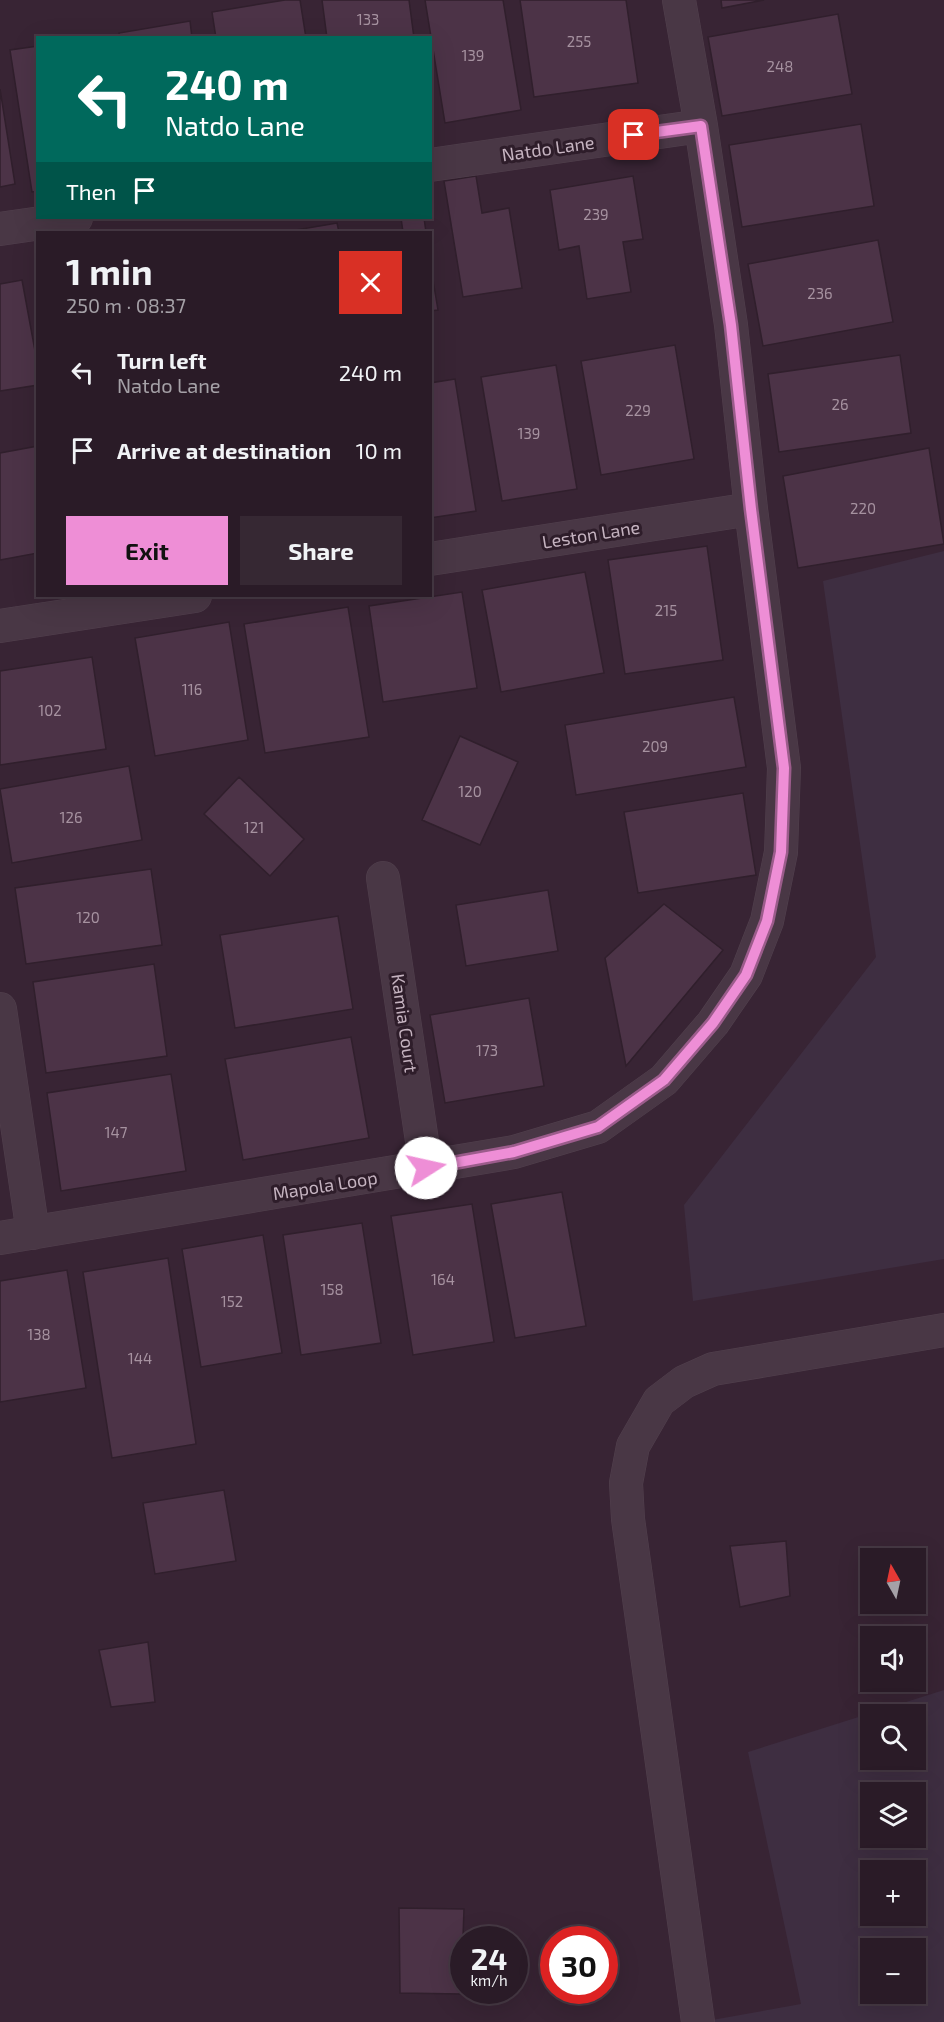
<!DOCTYPE html>
<html lang="en">
<head>
<meta charset="utf-8">
<style>
	body { margin:0; font-family:"Exo 2",sans-serif; background:#362833; color:#f1f3f6; height:100vh; display:flex; flex-direction:column; font-size:22px; white-space:nowrap }
	* { box-sizing:border-box; margin:0 }
	p { font-size:20px; color:#a5a1a7 }
	.icon { flex:none; width:33px; height:33px; fill:none; stroke:currentColor; stroke-width:2; stroke-linecap:round; stroke-linejoin:round }
	.map { position:relative; flex:1; overflow:hidden }
	.details { position:absolute; left:36px; top:231px; width:396px; height:366px; display:flex; flex-direction:column; background:#2a1b27; border-radius:0px; box-shadow:0 6px 24px #0002,0 0 0 2px #463944 }
	.details>* { flex:none }
	.guide { position:absolute; left:36px; top:36px; width:396px; height:183px; border-radius:0px; box-shadow:0 6px 24px #0002,0 0 0 2px #463944; background:#00695c; color:#fff; overflow:hidden }
	.needle { width:39px; rotate:351deg }
	.fabs { position:absolute; left:860px; top:1548px; display:grid; gap:12px }
	.fabs a { display:grid; place-items:center; width:66px; height:66px; border-radius:0px; background:#2a1b27; box-shadow:0 6px 24px #0002,0 0 0 2px #463944; font-size:30px }
	.speed { position:absolute; left:450px; top:1926px; display:flex; gap:12px; font-size:30px; font-weight:700; text-align:center }
	.speed>* { display:grid; place-content:center; width:78px; height:78px; border-radius:50%; background:#2a1b27; box-shadow:0 6px 24px #0002,0 0 0 2px #463944; line-height:1 }
	.speed small { font-size:15px; font-weight:400 }
	.speed .limit { border:9px solid #d22; background:#fff; color:#111 }
	.pin { position:absolute; display:grid; place-items:center; width:51px; height:51px; color:#fff; margin:-26px; border-radius:12px; box-shadow:0 3px 9px #0006 }
	.me { position:absolute; width:66px; margin:-33px; rotate:80deg; stroke-linejoin:round; filter:drop-shadow(0 0 4px #0008) }
	.turn { display:flex; align-items:center; gap:21px; height:126px; padding:0 30px; font-size:27px }
	.turn .icon { width:78px; height:78px; stroke-width:2.5 }
	.turn b { display:block; font-size:42px; line-height:51px }
	.then { display:flex; align-items:center; height:57px; padding:0 30px; background:#0003; gap:12px; font-size:22px }
	.round { display:grid; place-items:center; flex:none; width:63px; height:63px; border-radius:0px; background:#362833 }
	.head { display:flex; align-items:center; justify-content:space-between; height:102px; padding:0 30px }
	h1 { font-size:36px; font-weight:700; line-height:45px }
	.action { display:flex; gap:12px; margin-top:auto; padding:12px 30px }
	.action a { flex:1; height:69px; border-radius:0px; background:#ee8ed6; color:#111; font-size:24px; font-weight:700; line-height:69px; text-align:center }
	.action a+a { background:#362833; color:#f1f3f6 }
	ul { padding:0; list-style:none }
	li { display:flex; align-items:center; gap:18px; height:78px; padding:0 30px }
	li div { flex:1 }
	li b { display:block; font-size:22px }
	li em { font-style:normal }
	.map>svg:first-child { display:block }
	.green { fill:#3e2e41; fill-rule:evenodd }
	.building { fill:#4c3347; stroke:#301f2c; stroke-width:1.5 }
	.lines { fill:none; stroke-linecap:round; stroke-linejoin:round }
	.minor-casing { stroke:#52414e; stroke-width:34 }
	.minor { stroke:#493745; stroke-width:33 }
	.route-casing { stroke:#9b5c8b; stroke-width:15 }
	.route { stroke:#ee8ed6; stroke-width:10 }
	.labels { text-anchor:middle; dominant-baseline:central; stroke-width:6; stroke-linejoin:round; paint-order:stroke }
	.number-label { font-size:15px; fill:#a692a0 }
	.street-label { font-size:18px; fill:#c5b3c0; stroke:#2e1d2a }
</style>
</head>
<body>
<div class="map">
<svg width="944" height="2022" viewBox="0 0 944 2022">
	<rect width="100%" height="100%" fill="#382434"/>
	<!-- green -->
	<path class="green" d="M944 551V1259L693 1301 684 1205 876 957 823 581Z
		M944 1690V2022H701L801 2004 748 1752ZM870 1714H915V1760H870ZM870 1792H915V1838H870ZM870 1870H915V1916H870ZM870 1948H915V1994H870Z"/>
	<!-- building -->
	<path class="building" d="M285 0H300L306 38H216L212 12Z
		M322 0H409L414 38H327Z
		M425 0H503L521 110 445 123Z
		M520 0H626L638 83 534 97Z
		M721 0H764L722 8Z
		M838 14 852 94 722 116 708 37Z
		M190 21 192 38H120L119 33Z
		M38 46V191L32 192 10 50Z
		M0 89 15 184 0 187Z
		M861 124 874 206 742 227 729 145Z
		M476 176 482 213 509 208 522 288 463 297 444 181Z
		M633 176 643 239 623 242 631 292 587 299 579 246 559 250 550 190Z
		M401 218H424L426 232H403Z
		M337 223 339 232H284Z
		M878 240 893 322 763 346 748 264Z
		M430 262 438 310 430 311Z
		M22 280 38 367V385L0 391V284Z
		M675 345 694 459 601 475 581 361Z
		M900 355 911 433 779 452 768 374Z
		M556 365 577 489 502 501 481 377Z
		M455 379 476 511 430 518V383Z
		M38 446V553L0 560V453Z
		M929 448 944 544 798 568 783 476Z
		M707 546 723 660 625 674 608 560Z
		M585 572 604 673 501 692 482 590Z
		M462 592 477 688 383 702 369 606Z
		M348 607 369 737 265 753 244 624Z
		M229 622 248 740 155 756 135 638Z
		M92 657 106 749 0 765V671Z
		M734 697 746 767 576 795 565 725Z
		M460 736 518 762 480 845 422 820Z
		M129 766 142 840 12 863 0 789Z
		M239 777 304 839 270 876 204 814Z
		M743 793 756 875 638 893 624 812Z
		M151 869 162 945 26 964 15 888Z
		M548 890 558 951 466 966 456 905Z
		M664 904 723 950 626 1066 605 958Z
		M338 916 353 1009 235 1028 220 935Z
		M154 964 167 1056 46 1073 33 982Z
		M529 998 544 1086 445 1103 430 1015Z
		M351 1037 369 1138 243 1160 225 1059Z
		M171 1074 186 1171 61 1191 47 1093Z
		M562 1192 586 1326 515 1338 491 1204Z
		M472 1204 494 1342 413 1355 391 1216Z
		M362 1223 381 1343 301 1355 283 1235Z
		M263 1235 282 1353 201 1367 182 1249Z
		M168 1258 196 1444 112 1458 83 1272Z
		M67 1270 86 1388 0 1402V1281Z
		M224 1490 236 1561 155 1574 143 1503Z
		M786 1541 790 1596 740 1607 730 1546Z
		M148 1642 155 1702 111 1707 99 1650Z
		M399 1908 464 1909 461 1994 400 1993Z"/>
	<g class="lines">
		<defs>
			<path id="minor" d="M430 165 701 126
				M0 229 76 218
				M430 559 751 509
				M0 626 195 596
				M383 878 426 1168
				M0 1009 33 1233
				M0 1238 514 1152 598 1127 664 1080 713 1023 746 975 767 921 781 852 784 768 751 509 731 325 701 126 679 0
				M698 2022 628 1519 626 1483 633 1446 659 1401 684 1382 713 1369 944 1330"/>
		</defs>
		<!-- minor casing -->
		<use href="#minor" class="minor-casing"/>
		<!-- minor -->
		<use href="#minor" class="minor"/>
	</g>
	<g class="lines">
		<defs>
			<path id="route" d="M426 1168 514 1152 598 1127 664 1080 713 1023 746 975 767 921 781 852 784 768 751 509 731 325 701 126 634 135"/>
		</defs>
		<!-- route casing -->
		<use href="#route" class="route-casing"/>
		<!-- route -->
		<use href="#route" class="route"/>
	</g>
	<g class="labels">
		<!-- number labels -->
		<g class="number-label">
			<text x="368" y="19">133</text>
			<text x="579" y="41">255</text>
			<text x="473" y="55">139</text>
			<text x="780" y="66">248</text>
			<text x="596" y="214">239</text>
			<text x="820" y="293">236</text>
			<text x="840" y="404">26</text>
			<text x="638" y="410">229</text>
			<text x="529" y="433">139</text>
			<text x="863" y="508">220</text>
			<text x="666" y="610">215</text>
			<text x="192" y="689">116</text>
			<text x="50" y="710">102</text>
			<text x="655" y="746">209</text>
			<text x="470" y="791">120</text>
			<text x="71" y="817">126</text>
			<text x="254" y="827">121</text>
			<text x="88" y="917">120</text>
			<text x="487" y="1050">173</text>
			<text x="116" y="1132">147</text>
			<text x="443" y="1279">164</text>
			<text x="332" y="1289">158</text>
			<text x="232" y="1301">152</text>
			<text x="39" y="1334">138</text>
			<text x="140" y="1358">144</text>
		</g>
		<!-- street labels -->
		<g class="street-label">
			<text transform="translate(548 148) rotate(-8)">Natdo Lane</text>
			<text transform="translate(591 534) rotate(-9)">Leston Lane</text>
			<text transform="translate(405 1023) rotate(82)">Kamia Court</text>
			<text transform="translate(325 1185) rotate(-9)">Mapola Loop</text>
		</g>
	</g>
</svg>
<div class="fabs">
<a><svg class="needle" viewBox="-14 -14 28 28"><path d="M0-13l5 13h-10z" fill="#e53935"/><path d="M0 13l5-13h-10z" fill="#a5a1a7"/></svg></a>
<a><svg class="icon" aria-label="sound" viewBox="0 0 24 24"><path d="M4 9h4l5-4v14l-5-4H4zM17 9q2 3 0 6"/></svg></a>
<a><svg class="icon" aria-label="search" viewBox="0 0 24 24"><circle cx="10" cy="10" r="6"/><path d="M15 15l6 6"/></svg></a>
<a><svg class="icon" aria-label="layers" viewBox="0 0 24 24"><path d="M12 4l9 5-9 5-9-5zM3 14l9 5 9-5"/></svg></a>
<a>+</a>
<a>−</a>
</div>
<div class="speed"><div>24<small>km/h</small></div><div class="limit">30</div></div>
<div class="pin" style="left:634px;top:135px;background:#d93025"><svg class="icon" aria-label="arrive" viewBox="0 0 24 24"><path d="M6 21V4h12l-3 4 3 4H6"/></svg></div>
<svg class="me" style="left:426px;top:1168px" viewBox="-20 -20 40 40"><circle r="19" fill="#fff"/><path d="M0-13L10 11 0 6-10 11z" fill="#ee8ed6"/></svg>
<div class="guide">
<div class="turn"><svg class="icon" aria-label="left" viewBox="0 0 24 24"><path d="M17 20v-9H6M10 6l-5 5 5 5"/></svg><div><b>240 m</b>Natdo Lane</div></div>
<div class="then">Then<svg class="icon" aria-label="arrive" viewBox="0 0 24 24"><path d="M6 21V4h12l-3 4 3 4H6"/></svg></div>
</div>
<section class="details">
<div class="head"><div><h1>1 min</h1><p>250 m · 08:37</p></div><a class="round" style="background:#d93025;color:#fff"><svg class="icon" aria-label="close" viewBox="0 0 24 24"><path d="M6 6l12 12M18 6L6 18"/></svg></a></div>
<ul>
<li><svg class="icon" aria-label="left" viewBox="0 0 24 24"><path d="M17 20v-9H6M10 6l-5 5 5 5"/></svg><div><b>Turn left</b><p>Natdo Lane</p></div><em>240 m</em></li>
<li><svg class="icon" aria-label="arrive" viewBox="0 0 24 24"><path d="M6 21V4h12l-3 4 3 4H6"/></svg><div><b>Arrive at destination</b></div><em>10 m</em></li>
</ul>
<div class="action"><a>Exit</a><a>Share</a></div>
</section>
</div>
</body>
</html>
